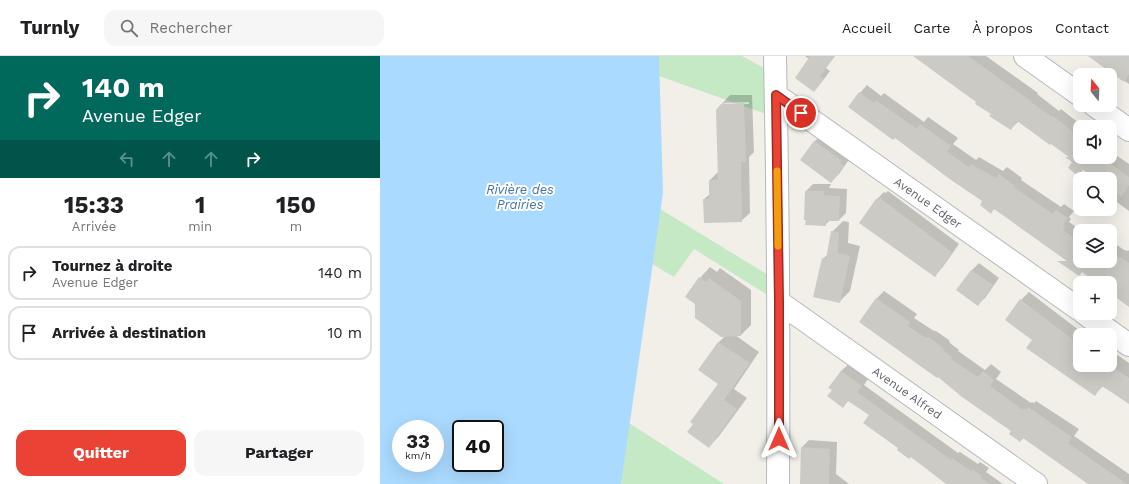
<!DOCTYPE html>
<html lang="fr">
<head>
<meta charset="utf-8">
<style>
	body { margin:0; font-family:"Work Sans",sans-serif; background:#f6f6f6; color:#202124; height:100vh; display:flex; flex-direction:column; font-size:15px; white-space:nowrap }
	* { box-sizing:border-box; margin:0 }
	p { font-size:13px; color:#757577 }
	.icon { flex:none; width:22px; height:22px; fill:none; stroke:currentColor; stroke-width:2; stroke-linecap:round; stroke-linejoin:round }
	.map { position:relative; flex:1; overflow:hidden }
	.details { display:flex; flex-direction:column; background:#fff; width:380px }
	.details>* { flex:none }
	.guide { background:#00695c; color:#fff; overflow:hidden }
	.needle { width:26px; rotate:342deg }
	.controls { position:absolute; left:693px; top:12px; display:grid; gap:8px }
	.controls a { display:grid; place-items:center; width:44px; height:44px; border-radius:8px; background:#fff; box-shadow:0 4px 16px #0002; font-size:20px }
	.speed { position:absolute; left:12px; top:364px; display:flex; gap:8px; font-size:20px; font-weight:700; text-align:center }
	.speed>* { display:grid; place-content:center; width:52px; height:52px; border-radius:50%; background:#fff; box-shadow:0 4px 16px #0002; line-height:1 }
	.speed small { font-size:10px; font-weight:400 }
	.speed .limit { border:2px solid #111; border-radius:6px; background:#fff; color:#111 }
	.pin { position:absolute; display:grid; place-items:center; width:34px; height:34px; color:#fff; margin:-17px; border:2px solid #fff; border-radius:50%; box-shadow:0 1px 4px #0007 }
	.me { position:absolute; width:44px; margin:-22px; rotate:0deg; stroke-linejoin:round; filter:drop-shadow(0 0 3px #0008) }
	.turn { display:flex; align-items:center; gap:14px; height:84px; padding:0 16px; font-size:18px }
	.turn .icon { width:52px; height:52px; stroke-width:2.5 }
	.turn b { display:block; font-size:28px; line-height:34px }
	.lanes { display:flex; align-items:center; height:38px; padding:0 16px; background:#0003; justify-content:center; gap:20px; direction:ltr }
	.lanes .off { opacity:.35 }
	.eta { display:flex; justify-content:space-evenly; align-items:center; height:68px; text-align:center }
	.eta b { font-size:24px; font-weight:700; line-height:28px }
	.primary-button { display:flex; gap:8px; margin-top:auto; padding:8px 16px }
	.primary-button a { flex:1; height:46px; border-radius:12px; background:#ea4335; color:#fff; font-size:16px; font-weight:700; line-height:46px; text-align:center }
	.primary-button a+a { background:#f6f6f6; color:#202124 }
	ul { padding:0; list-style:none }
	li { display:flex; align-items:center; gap:12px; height:54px; margin:0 8px 6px; padding:0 8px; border:2px solid #e0e0e0; border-radius:12px }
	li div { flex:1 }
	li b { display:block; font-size:15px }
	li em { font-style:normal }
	header { display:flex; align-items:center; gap:24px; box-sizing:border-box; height:56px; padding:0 20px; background:#fff; border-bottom:1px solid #e0e0e0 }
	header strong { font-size:19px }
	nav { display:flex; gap:22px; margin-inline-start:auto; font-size:14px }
	.search { width:280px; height:36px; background:#f6f6f6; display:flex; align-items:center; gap:10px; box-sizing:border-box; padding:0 14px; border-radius:12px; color:#757577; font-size:15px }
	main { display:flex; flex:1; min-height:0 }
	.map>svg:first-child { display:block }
	.green { fill:#c5e8c5 }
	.water { fill:#aadaff; fill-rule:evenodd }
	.shadow { fill:#0003; fill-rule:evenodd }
	.building { fill:#cccac5 }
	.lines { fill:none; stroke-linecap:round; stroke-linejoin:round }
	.minor-casing { stroke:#b5b8bc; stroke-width:24 }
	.minor { stroke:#fff; stroke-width:22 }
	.route-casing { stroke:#982c22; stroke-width:10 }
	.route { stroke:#ea4335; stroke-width:7 }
	.slow { stroke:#f59e0b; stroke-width:7 }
	.labels { text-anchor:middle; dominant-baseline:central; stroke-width:4; stroke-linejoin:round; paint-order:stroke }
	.street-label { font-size:12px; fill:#5f6368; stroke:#fff }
	.water-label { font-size:13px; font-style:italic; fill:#4174aa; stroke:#fff }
</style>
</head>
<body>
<header>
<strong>Turnly</strong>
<div class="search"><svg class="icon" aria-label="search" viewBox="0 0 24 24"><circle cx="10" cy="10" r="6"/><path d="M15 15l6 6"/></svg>Rechercher</div>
<nav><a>Accueil</a><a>Carte</a><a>À propos</a><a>Contact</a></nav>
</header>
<main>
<section class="details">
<div class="guide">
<div class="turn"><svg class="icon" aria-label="right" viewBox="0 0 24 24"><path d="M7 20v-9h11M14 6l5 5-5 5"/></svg><div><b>140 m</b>Avenue Edger</div></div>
<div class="lanes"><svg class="icon off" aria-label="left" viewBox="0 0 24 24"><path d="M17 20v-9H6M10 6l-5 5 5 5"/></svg><svg class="icon off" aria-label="ahead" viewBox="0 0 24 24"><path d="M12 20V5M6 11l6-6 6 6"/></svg><svg class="icon off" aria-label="ahead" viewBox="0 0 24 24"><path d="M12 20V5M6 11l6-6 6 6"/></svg><svg class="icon" aria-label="right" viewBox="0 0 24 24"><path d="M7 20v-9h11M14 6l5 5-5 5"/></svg></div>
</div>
<div class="eta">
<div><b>15:33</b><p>Arrivée</p></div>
<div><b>1</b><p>min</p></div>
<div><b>150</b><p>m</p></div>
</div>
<ul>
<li><svg class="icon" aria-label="right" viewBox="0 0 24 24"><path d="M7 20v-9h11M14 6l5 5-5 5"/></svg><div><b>Tournez à droite</b><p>Avenue Edger</p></div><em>140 m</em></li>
<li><svg class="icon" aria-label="arrive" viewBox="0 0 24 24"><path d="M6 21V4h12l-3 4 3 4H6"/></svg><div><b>Arrivée à destination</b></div><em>10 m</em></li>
</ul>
<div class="primary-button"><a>Quitter</a><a>Partager</a></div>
</section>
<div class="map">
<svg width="749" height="428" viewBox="0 0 749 428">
	<rect width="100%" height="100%" fill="#f1efe8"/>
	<!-- green -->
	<path class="green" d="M279 0H362L395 18 397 62 279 20Z
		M280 153 398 225 399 246 314 193 294 221 272 208Z
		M249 367 344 428H241Z"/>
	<!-- water -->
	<path class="water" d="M0 0H279L283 137 241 428H0ZM21 373H55V407H21ZM81 373H115V407H81Z"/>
	<!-- shadow -->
	<path class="shadow" d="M425 0H455L446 12 450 15 441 27 434 35 429 3Z
		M535 0H606L658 37 657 38 679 55 681 53 704 71H700V101H730V95L749 108V155L730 141V123H717L695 104 639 65 630 73 597 45Z
		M710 0H749V28Z
		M487 29 501 40 504 37 544 66 548 61 578 82 573 88 596 104 599 101 623 115 627 111 642 122 641 124 681 151 684 148 694 155 689 161 691 163 689 166 702 175H700V205H730V184L744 194 748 195 749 194V250L730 236V227H718L615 152 611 156 604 145 480 37Z
		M350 39H372L374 96 369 101 370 157 361 165 324 143 330 138V124L338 116 341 49ZM369 46V48L344 49V47Z
		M442 78 470 102 459 118 451 126 421 104 435 85Z
		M433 128H451L449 132 467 133 466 157 459 164H450L445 169 426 135Z
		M508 135 579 188 562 212 555 219 481 167 497 143 504 136 506 137Z
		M463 165 469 166 468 187 480 190 470 235 460 245 443 203 448 198 452 176Z
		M599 207 619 222 605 242 597 249 577 234 592 214Z
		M330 211 337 216 340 212 371 234V269L361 279H355L379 296 354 333 367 342 339 380 329 391 340 327 320 314 339 286 345 280 320 222Z
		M504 235 537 258 534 262 554 275H556L569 284 570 287 579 294 578 295 605 314 611 308 621 316 616 323 651 347 652 346 654 347 656 345 699 373 694 380 749 418V428H710L644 382 640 385 632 375 558 320 480 266 497 242Z
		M649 236 704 278 705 276 709 279H700V309H730V294L749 307V347L723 330 715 338 653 283 626 264 641 244Z
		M469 308 488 323 484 329 578 397 580 396 598 408 600 406 609 412 606 416 623 428H568L519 392 490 358 469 344 463 351 453 334 450 332 461 315Z
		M429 384 457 386 456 418 469 428H421L422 391Z"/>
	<!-- building -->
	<path class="building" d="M430 0H454L440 20 444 23 434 36 415 22Z
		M533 0H588L651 45V46L672 61 673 60 700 81V101H721L749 121V129L741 141 730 133V123H716L703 114 698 120 688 112 692 106 685 101H689L671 88 670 89 637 65 631 74 609 60 611 58 595 48 596 46Z
		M708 0H749V18L744 26Z
		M479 36 494 47 496 44 537 73 540 68 571 90 567 96 589 111 591 108 616 122 619 118 635 130 634 131 673 158 676 154 688 162 683 169 685 171 683 174 700 186V205H734L737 200 740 202 741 201 749 207V251L730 237V227H717L702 216 699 220 677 205H687L614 153 611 158 600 149 602 145 571 124 515 82 513 84 468 51Z
		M364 47 366 106H361L362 166 324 167 323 143H329V124H338L336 54 341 48Z
		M434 85 462 105 460 107 464 110 451 127 420 104Z
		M425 135H445L443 139 460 140 459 165H446V170L425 169 426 164H424Z
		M500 142 572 196 555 221 479 167 496 143 498 144Z
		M451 175 459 176 458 197 470 200 460 247 433 241 442 202 446 203Z
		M591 214 613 229 598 250 576 234Z
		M319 221 326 226 329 222 361 245V280L341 281 315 262V248L305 241Z
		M496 242 530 266 528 270 546 282 549 281 562 291 563 294 572 301 571 303 598 321 603 315 614 324 610 330 643 354 644 352 646 354 648 351 692 381 688 387 747 428H708L643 382 640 386 629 378 631 375 582 341 558 321 557 322 479 266Z
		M640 243 700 289V309H730L749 322V348L722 330 715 340 646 292 652 284 625 264Z
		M338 286 370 307 344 344 357 353 329 392 307 376 313 368 310 366 338 328 318 314Z
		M461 315 482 330 477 336 571 404 572 402 591 415 592 413 602 420 601 422 610 428H566L531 401 529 403 517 394 518 392 483 367 489 359 468 345 463 352 447 340 452 334 448 332Z
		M421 391 450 393 449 428H420Z"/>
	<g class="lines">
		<defs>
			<path id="minor" d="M395 0C398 143 399 285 398 428
				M645 0 700 39
				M396 39 700 254
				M714 49 749 74
				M399 246 656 428
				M704 257 749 289"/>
		</defs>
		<!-- minor casing -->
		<use href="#minor" class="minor-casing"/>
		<!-- minor -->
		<use href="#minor" class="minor"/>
	</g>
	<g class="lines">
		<defs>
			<path id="route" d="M399 383V246L396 39 421 57"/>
		</defs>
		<!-- route casing -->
		<use href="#route" class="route-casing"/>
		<!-- route -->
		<use href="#route" class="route"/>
		<!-- slow -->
		<path class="slow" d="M397 115 398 190"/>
	</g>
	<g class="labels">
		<!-- street labels -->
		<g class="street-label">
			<text transform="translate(548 147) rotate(35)">Avenue Edger</text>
			<text transform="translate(527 337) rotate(35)">Avenue Alfred</text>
		</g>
		<!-- water labels -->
		<g class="water-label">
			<text x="140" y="133">Rivière des<tspan x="140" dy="15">Prairies</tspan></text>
		</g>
	</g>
</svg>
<div class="controls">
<a><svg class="needle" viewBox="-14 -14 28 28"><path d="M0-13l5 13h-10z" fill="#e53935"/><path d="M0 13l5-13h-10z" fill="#757577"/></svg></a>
<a><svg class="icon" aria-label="sound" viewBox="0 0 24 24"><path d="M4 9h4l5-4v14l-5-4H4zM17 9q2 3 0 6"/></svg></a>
<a><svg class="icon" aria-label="search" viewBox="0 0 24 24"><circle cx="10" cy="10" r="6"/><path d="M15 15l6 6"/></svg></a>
<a><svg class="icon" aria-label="layers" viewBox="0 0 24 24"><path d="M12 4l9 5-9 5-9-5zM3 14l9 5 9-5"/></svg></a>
<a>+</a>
<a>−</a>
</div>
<div class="speed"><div>33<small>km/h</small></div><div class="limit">40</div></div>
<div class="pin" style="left:421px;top:57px;background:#d93025"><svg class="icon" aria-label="arrive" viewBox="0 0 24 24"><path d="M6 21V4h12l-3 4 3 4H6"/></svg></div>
<svg class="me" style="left:399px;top:383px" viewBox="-20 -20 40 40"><path d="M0-17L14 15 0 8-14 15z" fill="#ea4335" stroke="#fff" stroke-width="4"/></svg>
</div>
</main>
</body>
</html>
